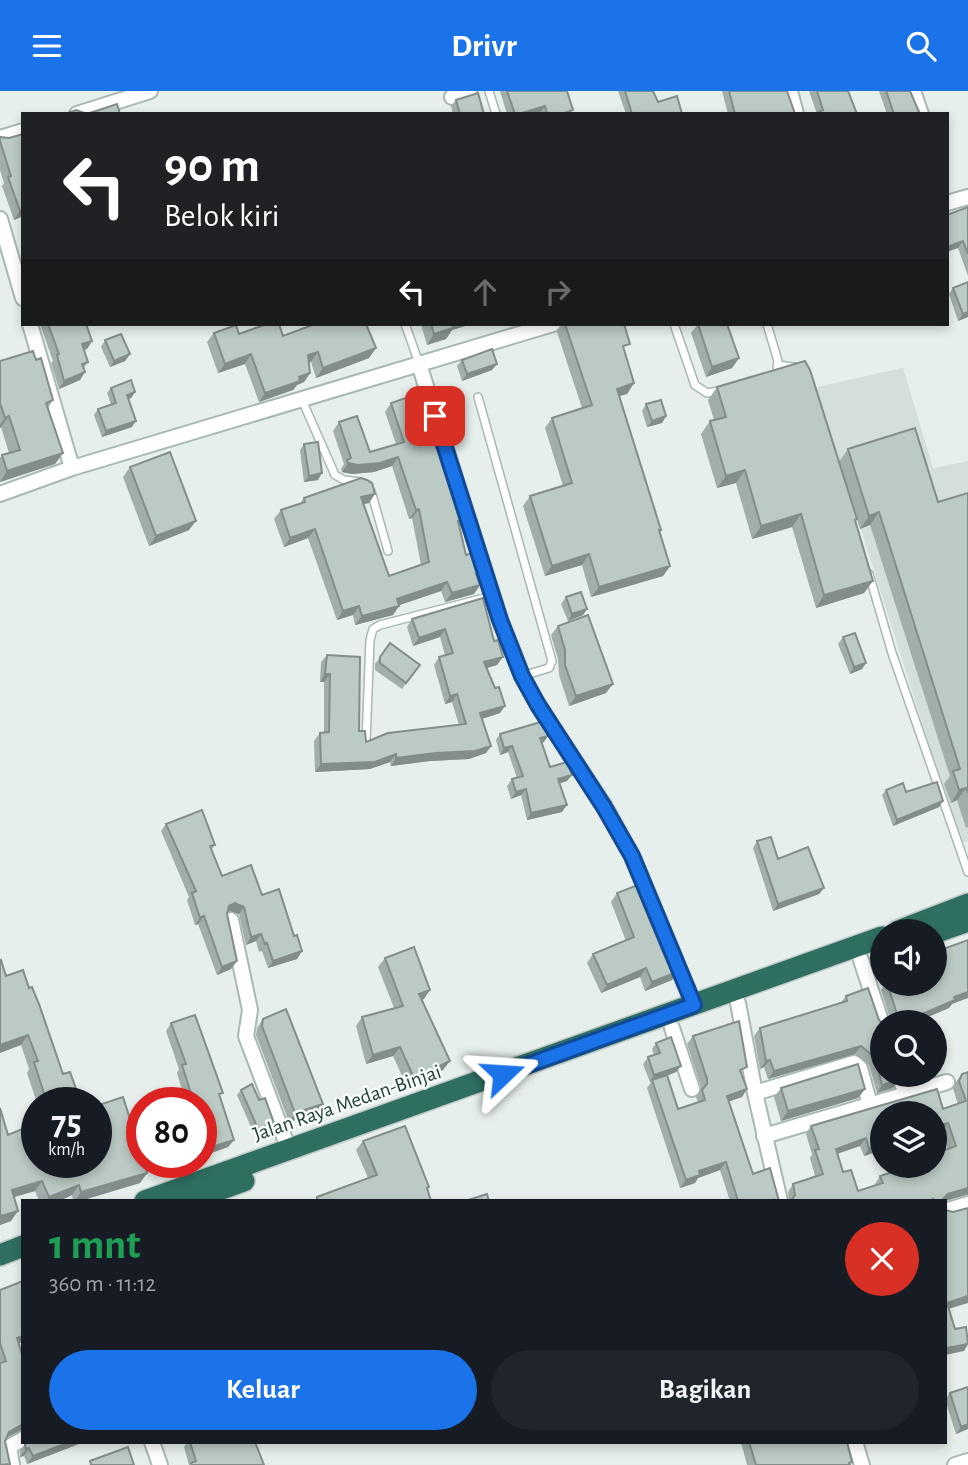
<!DOCTYPE html>
<html lang="id">
<head>
<meta charset="utf-8">
<style>
	body { margin:0; font-family:"Alegreya Sans",sans-serif; background:#20242c; color:#f1f3f6; height:100vh; display:flex; flex-direction:column; font-size:26px; white-space:nowrap }
	* { box-sizing:border-box; margin:0 }
	p { font-size:23px; color:#9ea1a6 }
	.icon { flex:none; width:38px; height:38px; fill:none; stroke:currentColor; stroke-width:2; stroke-linecap:round; stroke-linejoin:round }
	.map { position:relative; flex:1; overflow:hidden }
	.drawer { position:absolute; left:21px; top:1108px; width:926px; height:245px; display:flex; flex-direction:column; background:#171b24; border-radius:0px; box-shadow:0 4px 10px #0003 }
	.drawer>* { flex:none }
	.banner { position:absolute; left:21px; top:21px; width:928px; height:214px; border-radius:0px; box-shadow:0 4px 10px #0003; background:#202124; color:#fff; overflow:hidden }
	.controls { position:absolute; left:870px; top:828px; display:grid; gap:14px }
	.controls a { display:grid; place-items:center; width:77px; height:77px; border-radius:50%; background:#171b24; box-shadow:0 4px 10px #0003; font-size:35px }
	.speed { position:absolute; left:21px; top:996px; display:flex; gap:14px; font-size:35px; font-weight:700; text-align:center }
	.speed>* { display:grid; place-content:center; width:91px; height:91px; border-radius:50%; background:#171b24; box-shadow:0 4px 10px #0003; line-height:1 }
	.speed small { font-size:18px; font-weight:400 }
	.speed .limit { border:10px solid #d22; background:#fff; color:#111 }
	.pin { position:absolute; display:grid; place-items:center; width:60px; height:60px; color:#fff; margin:-30px; border-radius:14px; box-shadow:0 4px 10px #0006 }
	.me { position:absolute; width:77px; margin:-38px; rotate:70deg; stroke-linejoin:round; filter:drop-shadow(0 0 5px #0008) }
	.turn { display:flex; align-items:center; gap:24px; height:147px; padding:0 28px; font-size:32px }
	.turn .icon { width:91px; height:91px; stroke-width:2.5 }
	.turn b { display:block; font-size:49px; line-height:60px }
	.lanes { display:flex; align-items:center; height:66px; padding:0 28px; background:#0003; justify-content:center; gap:35px; direction:ltr }
	.lanes .off { opacity:.35 }
	.round { display:grid; place-items:center; flex:none; width:74px; height:74px; border-radius:37px; background:#20242c }
	.overview { display:flex; align-items:center; justify-content:space-between; height:119px; padding:0 28px }
	h1 { font-size:42px; font-weight:600; line-height:52px; color:#1e9e55 }
	.button { display:flex; gap:14px; margin-top:auto; padding:14px 28px }
	.button a { flex:1; height:80px; border-radius:42px; background:#1a73e8; color:#fff; font-size:28px; font-weight:600; line-height:80px; text-align:center }
	.button a+a { background:#20242c; color:#f1f3f6 }
	header { display:flex; justify-content:space-between; align-items:center; height:91px; padding:0 28px; background:#1a73e8; color:#fff; font-size:32px; font-weight:600 }
	.map>svg:first-child { display:block }
	.built { fill:#d4dfda }
	.lines { fill:none; stroke-linecap:round; stroke-linejoin:round }
	.lane-casing { stroke:#a8b8b2; stroke-width:10 }
	.street-casing { stroke:#a8b8b2; stroke-width:18 }
	.highway-casing { stroke:#c2cac8; stroke-width:24 }
	.lane { stroke:#fff; stroke-width:7 }
	.street { stroke:#fff; stroke-width:14 }
	.highway { stroke:#2f6f62; stroke-width:21 }
	.wall { fill:#a1aea9; fill-rule:evenodd }
	.shaded-wall { fill:#838d89 }
	.building { fill:#bbcac4; stroke:#838d89; stroke-width:2; fill-rule:evenodd }
	.route-casing { stroke:#114b97; stroke-width:18 }
	.route { stroke:#1a73e8; stroke-width:12 }
	.labels { text-anchor:middle; dominant-baseline:central; stroke-width:5; stroke-linejoin:round; paint-order:stroke }
	.street-label { font-size:21px; fill:#24423a; stroke:#f7fbf9 }
</style>
</head>
<body>
<header><svg class="icon" aria-label="menu" viewBox="0 0 24 24"><path d="M4 6h16M4 12h16M4 18h16"/></svg>Drivr<svg class="icon" aria-label="search" viewBox="0 0 24 24"><circle cx="10" cy="10" r="6"/><path d="M15 15l6 6"/></svg></header>
<div class="map">
<svg width="968" height="1374" viewBox="0 0 968 1374">
	<rect width="100%" height="100%" fill="#e6efeb"/>
	<!-- built -->
	<path class="built" d="M903 277 933 377 968 370V750L960 752 816 296Z"/>
	<g class="lines">
		<defs>
			<path id="lane" d="M489 0 496 23
				M405 233 419 272
				M674 233 695 294 707 302 719 300
				M767 233 778 270 777 276
				M778 274 800 277
				M478 306 552 570 549 577 522 585
				M302 309 335 384 344 389 360 391
				M371 400 388 460
				M869 483 892 562 968 781
				M366 650 370 549 373 538 380 534 492 505"/>
			<path id="street" d="M790 0 796 23
				M913 0 921 23
				M452 6 469 0
				M77 23 150 0
				M0 47 23 40
				M947 112 968 106
				M0 128 23 207
				M30 233 72 377
				M419 273 500 529 522 585 538 614 605 716 632 765 694 914
				M0 403 72 377 553 233
				M231 829 250 919 246 945 289 1059
				M861 869 882 933
				M738 912 755 1002 780 1110
				M672 937 692 998
				M899 984 906 1003
				M755 1002 854 972 860 977 870 1014
				M764 1045 947 991
				M945 1120 968 1113
				M152 1351 160 1374
				M855 1351 862 1374
				M12 1374 9 1356 23 1348
				M955 1374 968 1370"/>
			<path id="highway" d="M898 840 968 813
				M934 842 968 830
				M145 1110 882 846
				M189 1110 244 1090
				M0 1164 23 1155"/>
		</defs>
		<!-- lane casing -->
		<use href="#lane" class="lane-casing"/>
		<!-- street casing -->
		<use href="#street" class="street-casing"/>
		<!-- highway casing -->
		<use href="#highway" class="highway-casing"/>
		<!-- lane -->
		<use href="#lane" class="lane"/>
		<!-- street -->
		<use href="#street" class="street"/>
		<!-- highway -->
		<use href="#highway" class="highway"/>
	</g>
	<!-- wall -->
	<path class="wall" d="M500 0H567L570 23H507Z
		M618 0H653L658 11 682 23H626Z
		M722 0H787L795 23H728Z
		M809 0H848L857 23H817Z
		M879 0H910L920 23H887Z
		M456 9 484 23H453L451 15Z
		M23 43V125L14 129 2 95 4 92 0 79V46L9 47Z
		M968 116V185L958 157Z
		M953 197 968 226 958 230 949 203Z
		M40 233H86L92 250 87 258 83 259 88 271 84 277 80 289 59 298 51 272 53 270Z
		M421 233H472L452 239 446 248 427 254Z
		M562 233H624V260L634 292 627 303 619 305 661 439 660 441 670 475 663 485 591 506 582 474 545 485 523 415 530 405 563 395 545 337 552 327 582 317 557 241 562 234Z
		M698 233 739 267 732 277 706 286 691 242Z
		M214 242 283 245 376 257 369 267 316 287 311 271H309L310 282 304 291 297 294 293 299 259 311 245 273 218 282 207 251Z
		M105 249 130 263 125 270 110 276 101 256Z
		M36 269 53 309 48 317 63 362 55 373 0 391V367L2 364 9 362 1 336 0 337V270Z
		M462 269 492 279 462 290 457 275Z
		M717 296 839 371 848 358 938 411 968 402V736L966 737 957 709 951 712 944 693 950 685 870 434 860 438 857 428 856 430 864 502 816 517 792 436 752 448 736 392 717 397 701 343 710 330 714 329 708 309Z
		M111 297 135 301 131 307 128 308 132 336 102 346 94 324 98 318 111 313 107 302Z
		M391 312 444 371 461 436 459 437 466 464 480 481 477 485 480 494 474 503 445 511 441 500 399 514V515L393 524 355 534 353 524 337 529 308 447 284 456 274 428 281 419 300 413 304 407 369 412 364 413 389 485 421 474 412 427 409 428 392 375 374 381 352 383 342 381 341 378 344 373 333 340 339 331 370 361 396 353 385 321Z
		M646 313 666 325 662 332 647 336 642 320Z
		M304 353 318 389 304 391 300 359Z
		M130 376 189 439 149 455 123 386Z
		M566 506 587 518 583 524 568 530 561 513Z
		M483 507 497 574 487 577 500 622 482 628 491 655 486 662 469 668 430 670 391 675 390 671 370 678 315 681 314 650 320 642H324V591H320L321 571 327 564 359 640 366 651 459 634 452 611 445 613 434 574 439 566 445 564 440 546 413 555 407 536 412 528Z
		M558 535 606 602 569 615 559 584 558 568 551 544Z
		M843 546 866 572 862 578 850 583 838 553Z
		M390 552 420 574 402 598 375 579V573Z
		M500 643 544 651 541 652 550 676 572 684 567 690 559 693 562 721 527 729 521 704 511 708 507 695 512 688 517 687 508 661 500 664 496 649Z
		M886 699 943 710 939 716 893 735 882 704Z
		M166 733 215 754 211 759 222 785 262 804 294 845 302 860 297 868 268 877 262 860 259 861 256 850 246 854 239 823 230 820 228 821 227 823 237 870 231 878 217 884 198 833 195 834 187 809 189 806 161 740Z
		M757 750 778 768 824 797 819 803 773 820 753 757Z
		M617 802 679 880 672 889 645 900 640 886 601 902 587 872 593 863 626 850 611 811Z
		M938 860 952 913 949 917 918 930V931H891L881 899 886 892H934Z
		M385 867 424 908 422 909 443 979 407 996 393 965 366 973 356 935 362 926 394 917 378 876Z
		M6 885 29 897 63 983 81 1012H37L27 982 29 978 21 954Z
		M846 905 879 929 899 989 893 997 877 1002 869 974 855 963 768 988 764 976 760 978 754 945 760 937 840 913Z
		M263 928 323 1013 317 1022 289 1031 256 944 257 937Z
		M171 932 220 1006 234 1049 228 1056 203 1065 201 1058V1012H186L177 982 179 978 166 940Z
		M693 945 742 984 747 998 742 1006 729 1010 753 1083 779 1110H730L720 1079 698 1087 695 1092 680 1097 647 997 652 990 650 991 643 973 648 966 654 964 652 958 656 952 676 981 667 985 678 1018 698 1011 696 1006 701 999V996L687 953Z
		M968 981V1104H966L945 1110H789L788 1101 793 1093 815 1085 810 1067 812 1063 806 1043 811 1035 937 998 943 1018 958 1013 953 998 956 991 962 983ZM882 1022H934V1042L942 1040 948 1058 934 1063V1074H894L895 1077 894 1081 880 1085 875 1093V1094L858 1100 851 1079 843 1081 837 1063 860 1055 864 1065 882 1059Z
		M908 984H929L926 987 912 991Z
		M781 997 865 998 858 1007 781 1030 774 1006Z
		M241 999 271 1038 254 1043 237 1004Z
		M0 1017 8 1044 147 1082 140 1092 80 1110H73L72 1104 59 1110H39L35 1100 14 1106 11 1130 0 1134Z
		M363 1050 428 1099 431 1110H314L317 1106 368 1087 356 1059Z
		M23 1190V1251L18 1252 23 1267V1339L6 1347 5 1350 10 1373 0 1374V1199Z
		M950 1302 968 1338 956 1343 945 1308Z
		M84 1351 27 1373 24 1365 20 1366V1361L25 1353Z
		M185 1351H255L264 1374H189L184 1356 186 1353Z
		M741 1351H847L850 1374H747Z"/>
	<!-- shaded-wall -->
	<path class="shaded-wall" d="M545 15 539 23H519Z
		M23 119V125L14 129 20 120Z
		M963 150 958 157 947 161V156Z
		M968 221V226L958 230 963 223Z
		M451 233H472L452 239 446 248 427 254 434 243Z
		M92 250 87 258 76 261 82 253Z
		M376 257 369 267 316 287 323 277Z
		M318 261 311 271 301 273 308 264Z
		M130 263 125 270 110 276 114 270Z
		M251 263 245 273 218 282 225 273Z
		M739 267 732 277 706 286 712 276Z
		M497 273 492 279 462 290 467 283Z
		M85 281 80 289 59 298 64 290Z
		M310 282 304 291 297 294 293 299 259 311 265 302Z
		M634 292 627 303 610 308 617 298Z
		M135 301 131 307 123 310 127 304Z
		M9 325 1 336 0 337V334L5 327Z
		M666 325 662 332 647 336 652 330Z
		M136 330 132 336 102 346 106 340Z
		M63 362 55 373 0 391 7 380Z
		M398 366 392 375 374 381 352 383 342 381 348 372Z
		M745 379 736 392 717 397 726 385Z
		M322 382 318 389 304 391 309 385Z
		M375 403 369 412 355 415 361 406Z
		M419 418 412 427 409 428 416 419Z
		M879 421 870 434 860 438 869 425Z
		M801 423 792 436 752 448 761 435Z
		M467 427 461 436 451 439 458 430Z
		M196 430 189 439 149 455 156 445Z
		M315 438 308 447 284 456 290 447Z
		M589 463 582 474 545 485 552 475Z
		M670 475 663 485 591 506 599 496Z
		M873 490 864 502 816 517 824 504Z
		M447 491 441 500 391 517 397 508Z
		M480 494 474 503 445 511 452 502Z
		M359 515 353 524 337 529 343 520Z
		M399 515 393 524 355 534 362 525Z
		M587 518 583 524 568 530 572 523Z
		M445 538 440 546 413 555 419 547Z
		M503 566 497 574 479 579 484 571Z
		M866 572 862 578 850 583 854 576Z
		M325 583H330L324 591H320Z
		M613 593 606 602 569 615 576 605Z
		M457 603 452 611 445 613 450 605Z
		M505 615 500 622 475 630 480 622Z
		M548 645 544 651 535 654 540 647Z
		M491 655 486 662 469 668 430 670 391 675 396 667Z
		M512 655 508 661 500 664 504 657Z
		M396 663 390 671 370 678 315 681 321 673Z
		M572 684 567 690 553 694 558 688Z
		M966 697 957 709 951 712 959 699Z
		M526 698 521 704 511 708 516 701Z
		M943 710 939 716 893 735 897 729Z
		M567 714 562 721 527 729 531 722Z
		M824 797 819 803 773 820 778 813Z
		M235 812 244 816 239 823 230 820 224 822 229 815Z
		M204 825 198 833 195 834 200 827Z
		M261 843 256 850 246 854 251 846Z
		M302 860 297 868 268 877 273 870Z
		M237 870 231 878 217 884 222 876Z
		M646 877 640 886 601 902 607 894Z
		M679 880 672 889 645 900 652 891Z
		M430 899 424 908 413 912 419 903Z
		M968 901V907L952 913 949 917 916 931 917 925 954 906Z
		M28 944 21 954 0 962V954Z
		M861 955 855 963 768 988 774 980Z
		M400 956 393 965 366 973 373 964Z
		M770 969 764 976 760 978 766 970Z
		M450 970 443 979 407 996 414 987Z
		M681 975 676 981 650 991 654 984Z
		M917 984H929L926 987 912 991Z
		M899 989 893 997 877 1002 882 994Z
		M747 998 742 1006 722 1013 727 1005Z
		M865 998 858 1007 781 1030 788 1020Z
		M323 1013 317 1022 289 1031 295 1022Z
		M274 1032 271 1038 254 1043 258 1038Z
		M948 1032 942 1040 934 1042V1036Z
		M866 1047 860 1055 830 1065 836 1058Z
		M234 1049 228 1056 203 1065 209 1057Z
		M882 1053V1059L864 1065 869 1058Z
		M726 1071 720 1079 698 1087 695 1092 680 1097 686 1089 699 1080Z
		M147 1082 140 1092 80 1110H75L81 1101Z
		M42 1090 35 1100 4 1109 12 1099Z
		M79 1094 72 1104 59 1110H46L49 1106Z
		M968 1097V1104H966L945 1110H941L948 1103Z
		M18 1120 11 1130 0 1134V1127L1 1125Z
		M968 1205V1212L945 1219 947 1212Z
		M23 1245V1251L11 1255 17 1247Z
		M968 1253 964 1260 945 1264 946 1257Z
		M23 1333 22 1338 4 1348 9 1341Z
		M968 1333V1338L956 1343 961 1336Z
		M70 1351H84L27 1373 33 1365Z
		M29 1357 24 1365 20 1366 26 1358Z"/>
	<!-- building -->
	<path class="building" d="M507 0H567L573 19 562 23H547L545 15 519 23H515Z
		M625 0H653L658 11 677 5 682 23H632Z
		M729 0H787L795 23H735Z
		M817 0H848L857 23H820L819 21 823 19Z
		M886 0H910L920 23H894Z
		M478 2 484 23H460L456 9Z
		M117 13 120 23H68V22L76 19 87 23Z
		M23 43V119L20 120 8 86 11 85 0 50V46L9 47Z
		M968 116V163L963 150 947 156V124Z
		M968 191V221L963 223 953 197Z
		M48 233H86L92 250 82 253 88 271 82 273 85 281 64 290 57 264 59 263Z
		M267 233H279L283 245 315 233H366L376 257 323 277 318 261 308 264 310 282 299 286 300 290 265 302 251 263 225 273 214 242 236 234 239 243Z
		M431 233H452L453 237 434 243Z
		M565 233H624L630 253 623 255 634 292 617 298 661 439H659L670 475 599 496 589 463 552 475 530 405 572 392 552 327 592 314Z
		M698 233H727L739 267 712 276Z
		M121 243 130 263 114 270 105 249Z
		M492 258 497 273 467 283 462 269Z
		M33 260 36 269 41 267 53 309 46 312 63 362 7 380 2 364 20 359 9 325 5 327 0 312V270Z
		M805 270 810 279 857 428 855 429 873 490 824 504 801 423 761 435 745 379 726 385 710 330 726 326 717 296Z
		M131 289 135 301 127 304 136 330 106 340 98 318 116 312 111 297Z
		M426 300 448 366 443 368 457 410 461 409 467 427 458 430 466 464 472 462 480 481 476 483 480 494 452 502 447 491 397 508 399 515 362 525 359 515 343 520 315 438 290 447 281 419 305 411 304 407 361 387 367 389 372 392 375 403 361 406 389 485 429 471 419 418 416 419 398 366 380 372 358 374 348 372 347 369 351 367 339 331 357 325 370 361 404 351 391 312Z
		M661 309 666 325 652 330 646 313Z
		M915 337 938 411 968 402V702L966 697 959 699 953 680 960 678 879 421 869 425 848 358Z
		M318 351 322 382 309 385 304 353Z
		M170 361 196 430 156 445 130 376Z
		M581 501 587 518 572 523 566 506Z
		M483 507 494 550 498 549 503 566 484 571 495 597 499 596 505 615 480 622 491 655 475 660 436 662 396 667V663L375 671 321 673 320 642 329 641 330 583H325L327 564 360 566 359 640H365L366 651 388 642 466 633 457 603 450 605 439 566 453 562 445 538 419 547 412 528Z
		M588 524 613 593 576 605 565 574V559L558 535Z
		M855 542 866 572 854 576 843 546Z
		M390 552 420 574 406 592 380 572V566Z
		M544 630 548 645 540 647 550 676 567 671 572 684 558 688 567 714 531 722 526 698 516 701 512 688 523 685 512 655 504 657 500 643Z
		M937 691 943 710 897 729 886 699 903 692 906 701Z
		M202 719 215 754 210 755 222 785 251 774 262 804 279 798 294 845 297 844 302 860 273 870 267 852 265 853 261 843 251 846 244 816 235 812 229 815 227 823 237 870 222 876 204 825 200 827 192 802 196 800 166 733Z
		M771 746 778 768 808 756 824 797 778 813 757 750Z
		M643 792 679 880 652 891 646 877 607 894 593 863 634 846 617 802Z
		M968 849V901L954 906 955 909 917 925 918 931H895L897 923 887 892H934V858H937L938 860Z
		M414 856 430 899 419 903 450 970 414 987 400 956 373 964 362 926 403 915 385 867Z
		M1 869 6 885 23 879 29 897 32 896 39 913 63 983 70 981 81 1012H47L34 971 38 970 28 944 0 954V870Z
		M868 897 879 929 882 932V984H898L899 989 882 994 875 966 861 955 774 980 770 969 766 970 760 937 847 910 846 905Z
		M286 918 323 1013 295 1022 262 935 263 928Z
		M195 924 223 1002 219 1003 234 1049 209 1057 201 1034V1012H194L182 974 186 973 171 932Z
		M739 930 747 976 740 979 747 998 727 1005 753 1083 770 1077 779 1110H738L726 1071 699 1080 700 1084 686 1089 652 989 667 984 678 1018 705 1009 702 999 707 993V988L693 945Z
		M671 946 681 975 654 984 648 966 660 962 656 952Z
		M858 973 865 998 788 1020 781 997Z
		M968 981V1097L948 1103 941 1110H933V1108L929 1110H791L795 1104 793 1093 823 1083 815 1059 819 1058 811 1035 937 998 943 1018 966 1010 959 990 962 983ZM882 1022H934V1036L948 1032 956 1055 934 1063V1074H900L902 1078 880 1085 883 1092 858 1100 851 1079 843 1081 836 1058 866 1047 869 1058 882 1053Z
		M252 993 259 1009 265 1007 274 1032 258 1038 241 999Z
		M123 1006 142 1065V1071H144L147 1082 81 1101 79 1094 49 1106 42 1090 12 1099 18 1120 1 1125 0 1122V1017L8 1044 37 1032V1071H96V1015Z
		M405 1035 429 1096 427 1097 431 1110H318L317 1106 377 1084 363 1050Z
		M487 1103 489 1110H465Z
		M968 1117V1205L947 1212 955 1238 966 1236 968 1253 946 1257 945 1252V1119L953 1121Z
		M23 1190V1245L17 1247 23 1267V1333L9 1341 5 1350 10 1373 0 1374V1272L6 1270 0 1252V1199Z
		M968 1296V1333L961 1336 950 1302Z
		M29 1351H70L33 1365 29 1357 26 1358 25 1353Z
		M190 1351H255L264 1374H192L191 1372 196 1370Z
		M749 1351H847L852 1371 849 1372 850 1374H756Z
		M128 1356 134 1374H91L90 1370Z"/>
	<g class="lines">
		<defs>
			<path id="route" d="M435 325 500 529 522 585 538 614 604 716 632 765 694 914 503 983"/>
		</defs>
		<!-- route casing -->
		<use href="#route" class="route-casing"/>
		<!-- route -->
		<use href="#route" class="route"/>
	</g>
	<g class="labels">
		<!-- street labels -->
		<g class="street-label">
			<text transform="translate(347 1012) rotate(-19)">Jalan Raya Medan-Binjai</text>
		</g>
	</g>
</svg>
<div class="controls">
<a><svg class="icon" aria-label="sound" viewBox="0 0 24 24"><path d="M4 9h4l5-4v14l-5-4H4zM17 9q2 3 0 6"/></svg></a>
<a><svg class="icon" aria-label="search" viewBox="0 0 24 24"><circle cx="10" cy="10" r="6"/><path d="M15 15l6 6"/></svg></a>
<a><svg class="icon" aria-label="layers" viewBox="0 0 24 24"><path d="M12 4l9 5-9 5-9-5zM3 14l9 5 9-5"/></svg></a>
</div>
<div class="speed"><div>75<small>km/h</small></div><div class="limit">80</div></div>
<div class="pin" style="left:435px;top:325px;background:#d93025"><svg class="icon" aria-label="arrive" viewBox="0 0 24 24"><path d="M6 21V4h12l-3 4 3 4H6"/></svg></div>
<svg class="me" style="left:503px;top:983px" viewBox="-20 -20 40 40"><path d="M0-17L14 15 0 8-14 15z" fill="#1a73e8" stroke="#fff" stroke-width="4"/></svg>
<div class="banner">
<div class="turn"><svg class="icon" aria-label="left" viewBox="0 0 24 24"><path d="M17 20v-9H6M10 6l-5 5 5 5"/></svg><div><b>90 m</b>Belok kiri</div></div>
<div class="lanes"><svg class="icon" aria-label="left" viewBox="0 0 24 24"><path d="M17 20v-9H6M10 6l-5 5 5 5"/></svg><svg class="icon off" aria-label="ahead" viewBox="0 0 24 24"><path d="M12 20V5M6 11l6-6 6 6"/></svg><svg class="icon off" aria-label="right" viewBox="0 0 24 24"><path d="M7 20v-9h11M14 6l5 5-5 5"/></svg></div>
</div>
<section class="drawer">
<div class="overview"><div><h1>1 mnt</h1><p>360 m · 11:12</p></div><a class="round" style="background:#d93025;color:#fff"><svg class="icon" aria-label="close" viewBox="0 0 24 24"><path d="M6 6l12 12M18 6L6 18"/></svg></a></div>
<div class="button"><a>Keluar</a><a>Bagikan</a></div>
</section>
</div>
</body>
</html>
